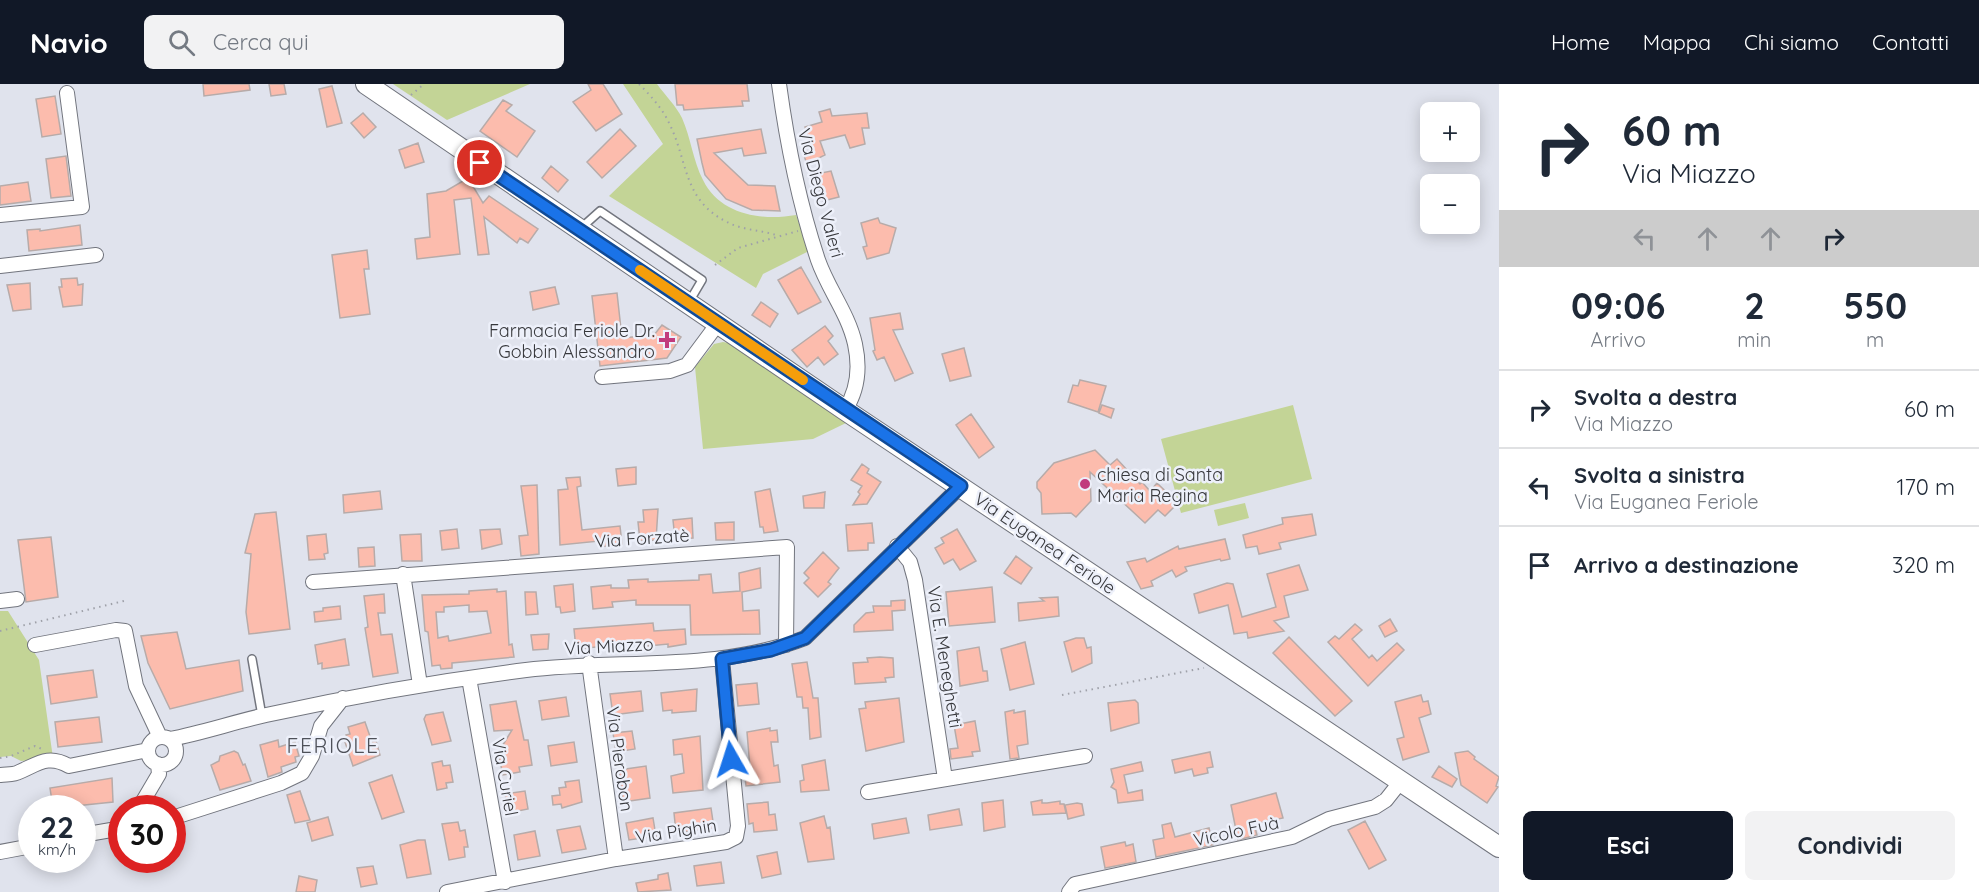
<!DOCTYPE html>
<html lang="it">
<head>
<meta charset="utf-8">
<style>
	body { margin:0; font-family:Quicksand,sans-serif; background:#f2f2f3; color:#1f2937; height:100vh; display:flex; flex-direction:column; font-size:22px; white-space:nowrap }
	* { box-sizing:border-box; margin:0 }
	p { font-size:20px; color:#747a83 }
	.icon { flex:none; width:33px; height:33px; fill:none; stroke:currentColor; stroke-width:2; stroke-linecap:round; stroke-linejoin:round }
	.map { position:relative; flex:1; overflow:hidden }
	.panel { display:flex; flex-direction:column; background:#fff; width:480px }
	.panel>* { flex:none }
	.guide { background:#fff; color:#1f2937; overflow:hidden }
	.controls { position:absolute; left:1420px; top:18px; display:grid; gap:12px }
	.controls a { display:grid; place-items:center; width:60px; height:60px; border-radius:9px; background:#fff; box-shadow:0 3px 15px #0003; font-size:30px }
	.speed { position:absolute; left:18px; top:711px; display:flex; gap:12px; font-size:30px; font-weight:700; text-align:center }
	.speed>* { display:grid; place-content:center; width:78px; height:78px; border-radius:50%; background:#fff; box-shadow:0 3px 15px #0003; line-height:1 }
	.speed small { font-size:15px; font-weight:400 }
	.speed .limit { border:9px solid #d22; background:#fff; color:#111 }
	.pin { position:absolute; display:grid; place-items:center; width:51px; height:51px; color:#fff; margin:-26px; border:3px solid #fff; border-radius:50%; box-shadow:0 2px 6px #0007 }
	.me { position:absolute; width:66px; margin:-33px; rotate:354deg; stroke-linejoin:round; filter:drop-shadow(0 0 4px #0008) }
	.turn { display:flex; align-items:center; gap:21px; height:126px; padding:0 24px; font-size:27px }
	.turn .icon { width:78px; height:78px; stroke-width:2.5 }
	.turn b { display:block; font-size:42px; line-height:51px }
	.lanes { display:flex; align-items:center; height:57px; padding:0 24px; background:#0003; justify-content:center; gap:30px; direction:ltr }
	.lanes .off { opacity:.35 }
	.eta { display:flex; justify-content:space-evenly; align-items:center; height:102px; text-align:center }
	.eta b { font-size:36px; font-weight:700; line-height:42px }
	.cta { display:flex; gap:12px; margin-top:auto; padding:12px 24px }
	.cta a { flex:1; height:69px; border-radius:9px; background:#111827; color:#fff; font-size:24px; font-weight:700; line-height:69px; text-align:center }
	.cta a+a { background:#f2f2f3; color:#1f2937 }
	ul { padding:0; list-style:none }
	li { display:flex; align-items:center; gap:18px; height:78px; padding:0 24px; border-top:2px solid #e0e1e3 }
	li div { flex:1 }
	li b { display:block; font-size:22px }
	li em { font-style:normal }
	header { display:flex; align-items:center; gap:36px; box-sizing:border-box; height:84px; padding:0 30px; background:#111827; color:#fff }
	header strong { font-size:28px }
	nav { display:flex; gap:33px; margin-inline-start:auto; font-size:21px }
	.search { width:420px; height:54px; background:#f2f2f3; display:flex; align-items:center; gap:15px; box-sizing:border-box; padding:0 21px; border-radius:9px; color:#747a83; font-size:22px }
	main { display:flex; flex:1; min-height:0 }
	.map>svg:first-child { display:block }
	.green { fill:#c3d496 }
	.building { fill:#fcbcad; stroke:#b7aba9; stroke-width:1.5; fill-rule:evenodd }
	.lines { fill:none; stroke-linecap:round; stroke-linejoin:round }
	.lane-casing { stroke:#72757e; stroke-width:10 }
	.street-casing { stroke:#72757e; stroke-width:16 }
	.secondary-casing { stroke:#72757e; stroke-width:22 }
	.path { stroke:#9fa1a9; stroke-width:2; stroke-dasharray:1.5 4.5; stroke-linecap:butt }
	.lane { stroke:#fff; stroke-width:7 }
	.street { stroke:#fff; stroke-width:14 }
	.secondary { stroke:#fff; stroke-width:20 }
	.route-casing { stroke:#114b97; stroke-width:15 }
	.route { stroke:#1a73e8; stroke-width:10 }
	.slow { stroke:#f59e0b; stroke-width:10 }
	.poi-dot { fill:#c13b7d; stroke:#edf0fa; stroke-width:2 }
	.labels { text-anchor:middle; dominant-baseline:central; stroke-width:5; stroke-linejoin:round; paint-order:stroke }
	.street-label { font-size:18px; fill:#37383c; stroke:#edf0fa }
	.poi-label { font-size:18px; fill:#37383c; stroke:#edf0fa; text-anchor:end }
	.quarter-label { font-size:21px; letter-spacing:1.5px; fill:#4e5159; stroke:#edf0fa }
</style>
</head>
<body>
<header>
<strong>Navio</strong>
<div class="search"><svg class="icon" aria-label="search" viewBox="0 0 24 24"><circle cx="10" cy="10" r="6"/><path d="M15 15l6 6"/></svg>Cerca qui</div>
<nav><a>Home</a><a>Mappa</a><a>Chi siamo</a><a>Contatti</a></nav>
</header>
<main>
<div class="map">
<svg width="1499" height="808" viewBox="0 0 1499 808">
	<rect width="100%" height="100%" fill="#e0e3ed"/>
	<!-- green -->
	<path class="green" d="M393 0H530L447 36Z
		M623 0H657C665 11 676 22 682 34 691 54 693 77 703 96 720 131 762 137 796 131L809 167 763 190 756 204 609 112 663 60Z
		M723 258 733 260 846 339 813 355 703 365 695 283 714 260Z
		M1293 321 1312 395 1181 429 1161 355Z
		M1245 419 1249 434 1218 442 1214 426Z
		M0 527H8L39 576 53 674 21 677 11 672 0 673Z"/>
	<!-- building -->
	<path class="building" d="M203 0H249L250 6 204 12Z
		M269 0H284L286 10 271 12Z
		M588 0H603L622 30 596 47 573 18 591 6Z
		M675 0H747L749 17H742L743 22 684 26 683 21H677Z
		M332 2 342 39 327 43 319 5Z
		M55 12 61 50 42 53 36 15Z
		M503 16 512 21 506 27 535 47 517 73 480 47Z
		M830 25 832 32 867 29 869 44H862L865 60 850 64 845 51 820 57 825 71 807 80 803 69 811 66 805 43 822 38 819 28Z
		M363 29 376 43 364 54 351 39Z
		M620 45 636 62 602 94 587 78Z
		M761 45 766 69 744 72 742 64 714 69 748 101 775 102 780 127 752 126 726 115 705 91 702 79 697 55Z
		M418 59 424 78 405 84 399 66Z
		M66 72 71 112 51 114 46 75Z
		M551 82 568 96 558 108 542 94Z
		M831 87 839 113 823 117 816 90Z
		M468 94 483 119 489 112 538 145 528 159 520 154 517 159 484 133 489 170 478 171 471 114 454 116 460 170 417 175 415 155 430 153 427 110 446 107Z
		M28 98 31 117 0 121V102Z
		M878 134 880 139 896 144 889 169 867 175 863 163 867 162 861 139Z
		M80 141 82 161 29 167 27 146 40 145V147Z
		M367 166 369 185H364L370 230 340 234 332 171Z
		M801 183 821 218 798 230 778 196Z
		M77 194 78 201 83 200 82 221 63 223 59 203H62L61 195Z
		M30 199 31 225 13 227 7 201Z
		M555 203 559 220 533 226 530 208Z
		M617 209 622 254 654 251 662 241 681 253 667 274 600 282 592 212Z
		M761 218 778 230 770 243 752 231Z
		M900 229 903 245 893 246 913 289 895 297 884 273 877 276 873 267 875 266 870 234Z
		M825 242 833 252 828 257 838 270 824 281 818 273 807 283 792 266Z
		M964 264 971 292 950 297 942 270Z
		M1080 296 1106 302 1098 328 1068 318 1073 301 1078 302Z
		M1102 321 1114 325 1111 334 1099 329Z
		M971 330 994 363 979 374 956 341Z
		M1095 366 1110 381 1117 375 1140 400 1142 398 1150 407 1157 399 1178 419 1165 432 1158 426 1145 439 1090 388 1091 417 1076 433 1071 429 1042 430 1041 409 1037 404V398L1054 379Z
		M862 380 869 385 867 389 881 398 867 420 853 421 860 410 858 408 862 402 851 396Z
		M636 383V400L618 402 616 385Z
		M580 393 581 402 577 403 582 446 620 442 622 460 599 463V457L560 461 558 406 568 405 566 394Z
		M537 401 539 470 521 472 519 452 528 451 521 402Z
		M770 405 778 447 764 449 763 443H760L755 408Z
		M380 407 382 425 344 429 343 411Z
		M825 408 824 424H804L803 412Z
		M658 425 656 456 640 457 638 438H644L643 426Z
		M276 428 290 545 249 550 246 528 251 470 245 469 255 430Z
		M1312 430 1316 451 1279 459 1281 465 1259 470 1257 462 1246 464 1243 451 1283 440 1282 434Z
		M692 434 693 454 675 455 673 436Z
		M734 438V456H716L715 439Z
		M872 439 874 459H868V466L848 467 846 441Z
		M457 445 459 464 442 466 440 447Z
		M500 445 502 460 482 465 480 446Z
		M957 445 976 477 960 486 953 475 944 480 935 464 944 459 941 454Z
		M326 450 328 469 324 470 325 475 309 476 307 452Z
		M421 450 422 477H402L400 451Z
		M51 453 58 513 26 518 18 456Z
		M1225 455 1230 475 1221 477 1220 475 1185 483 1187 487 1176 493 1172 486 1151 497 1153 502 1141 505 1127 478 1145 474 1147 478 1178 462 1179 465Z
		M374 463 375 482 359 483 358 464Z
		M823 468 839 484 828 498 831 500 818 513 804 499 809 494 804 489Z
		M1016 472 1032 484 1021 500 1004 489Z
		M1299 481 1308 506 1284 512 1289 533 1274 537 1284 547 1248 554 1247 548 1234 550 1228 521 1199 529 1194 510 1227 499 1233 500 1242 533 1276 523 1267 490Z
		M760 484 761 504 742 508 743 527 759 526 760 550 691 551 690 521H636V516L612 518 613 523 593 525 591 503 611 501V504H629L628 496 648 495V498L699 496V491L711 490 713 509 740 507 739 489Z
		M573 500 575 527 561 529 560 523H556L554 502Z
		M992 503 995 538 949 542 946 508Z
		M497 505V508L506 507 509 561 512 560 514 573 452 579V584L441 585 440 581 432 582 428 548 425 547 422 511 469 510V507ZM469 521V528L487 527 491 549 449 557 448 552 438 554 436 528H444V523Z
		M525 508H536L538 530 526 531Z
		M384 510 385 529H378L381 551 392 550 398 589 373 593 365 544 368 543 364 512Z
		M1058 513 1059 532 1019 537 1018 519 1044 517 1040 514Z
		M905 516V526L892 527 893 546 854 548V541L866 529 874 528 873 522H891V517Z
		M340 522 341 535 315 538 314 528 323 527V524Z
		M1390 535 1397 547 1385 553 1379 542Z
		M653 539 654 547 685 545 686 560 668 563V560L648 562V558L576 565 574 545Z
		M1355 540 1362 546 1352 555 1369 574 1372 571 1377 577 1397 559 1404 566 1368 602 1328 558 1335 552 1339 555Z
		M177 548 186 585 239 576 243 607 170 625 148 579 141 552Z
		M549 550 548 565 533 566 531 551Z
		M1289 553 1352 617 1335 632 1273 569Z
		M1076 554H1084L1087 564 1091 563 1092 579 1072 588 1064 558Z
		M345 555 349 581 322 585V579L318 580 315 561Z
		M1025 558 1034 600 1010 606 1001 565Z
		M979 563 983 587H987L988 597 960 602 957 567Z
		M880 573 893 574 894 593 885 594 886 598 855 600 853 579 868 578 867 574Z
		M807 578 813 614H818L821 653 810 655 808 624H803L802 613H797L792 580Z
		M93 586 97 613 51 620 47 592Z
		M757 599 759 620 738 622 736 601Z
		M697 605 696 627 672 629V626L663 627 661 609Z
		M641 607 643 627 613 631 610 610Z
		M1421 611 1423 618 1428 617 1431 630 1419 634 1429 668 1403 676 1397 655 1404 653 1395 618Z
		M566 613 569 632 542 636 539 617Z
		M899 614 904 658 866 667 859 625 866 624 865 618Z
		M1135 616 1138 619 1139 639 1111 647 1108 619Z
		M516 617 524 656H528L532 681 519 683 520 688 503 691 498 669 512 646 494 647 490 621Z
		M1014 626V629L1025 627 1028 660 1017 662 1019 674 1010 675 1005 628Z
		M443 628 451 657 432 661 424 635 426 631Z
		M99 633 102 658 58 663 55 638Z
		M975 637 980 667 972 668 973 672 951 675 950 665 958 664 954 641Z
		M365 638 372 658 376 657 380 671 353 682 345 658 348 657 346 651 350 650 348 643Z
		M770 644V647L777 646 778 658H771L774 682 778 681 780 698 746 702 744 684H750L747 648Z
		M632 647 635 665 616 668 613 649Z
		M700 652 703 706 673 709 671 692 684 689 682 670 674 671 673 656Z
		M278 656 279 663 295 658 299 672 295 673 296 678 281 683 282 688 268 693 260 661Z
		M574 658 577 678 551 682 548 662Z
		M234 667 238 669 243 681 245 680 251 697 220 706 211 681 219 677 220 672Z
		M1468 667 1475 673 1474 675 1499 693 1496 702 1498 703 1487 719 1461 701 1455 669Z
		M1210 668 1213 683 1207 684 1208 689 1194 692 1192 685 1175 689 1172 676Z
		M825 676 829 706 801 708 800 697 804 696 802 681Z
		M442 677 443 682 450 681 453 698 446 699 447 704 437 706 432 679Z
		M1141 678 1143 687 1124 691 1128 709 1142 706 1143 716 1118 719 1116 706 1111 703 1114 698 1111 685Z
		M646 682 650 714 623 718 619 686Z
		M1439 682 1457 695 1452 703 1432 693Z
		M392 691 404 728 382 735 369 699Z
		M112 694 113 718 56 724 55 717H52L50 704Z
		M579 696 582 718 562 724 561 720 553 721 552 712 560 711 559 704 566 703 565 698Z
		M300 707 310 736 295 739 287 711Z
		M525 707 528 725 508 729 505 710Z
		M1276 709 1283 734 1254 740 1257 751 1238 756 1231 721Z
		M1003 716 1005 743 984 747 982 719Z
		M1042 716V719H1047L1060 717V720H1064L1066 729 1033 731 1031 718Z
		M768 718 769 731 775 730 777 746 754 748 753 739 749 740 747 720Z
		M1077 719 1082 720 1084 731 1068 735 1065 721Z
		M711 724 714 744 676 749 674 729Z
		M959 725 962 741 930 746 928 731Z
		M824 732 827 744 830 743 834 775 808 778 800 739Z
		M328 733 333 751 312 757 307 739Z
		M653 734 656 752 629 756 626 739Z
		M906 734 909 749 874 755 872 740Z
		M1365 737 1386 776 1369 785 1348 746Z
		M458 738 460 747 465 746 468 763H464L465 773 449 776 442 740Z
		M1171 739 1175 753 1209 744 1213 761 1156 773 1153 756 1164 754 1162 741Z
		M580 742 586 765 562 769 557 746Z
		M535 747 540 772 518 776 514 751Z
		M418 756H425L431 790 407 794 400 761Z
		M1125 758 1126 762 1133 760 1136 778 1105 784 1101 763Z
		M777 768 781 790 762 794 757 772Z
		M721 778 724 799 697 802 694 782Z
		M373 782 377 800 361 803 357 784Z
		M668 789 671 806 638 808 636 799 658 795V791Z
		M299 792 317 796 315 808H296Z"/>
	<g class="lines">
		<defs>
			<path id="lane" d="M581 144 600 127 702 196 689 218
				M252 575 262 632"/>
			<path id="street" d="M779 0C787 59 799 119 818 176 828 205 848 229 855 260 860 283 858 306 845 326
				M0 131 82 123 67 9
				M0 182 96 171
				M602 293 670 287 687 281 719 238
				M897 462 910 478 915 496 945 695
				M403 490 420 601
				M313 498 787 463 786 561
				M0 517 17 515
				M35 561 116 546 125 547 136 602 160 653
				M589 579 616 775
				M469 594 505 798
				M148 667a14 14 0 1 1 28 0a14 14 0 1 1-28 0Z
				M170 655C202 649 234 638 266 631 353 612 439 597 526 586 619 575 718 588 805 554L961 402
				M0 691C6 690 14 691 19 688 38 680 48 670 69 682L148 666
				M868 708 1085 672
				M139 724 159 690 158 680
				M172 734 281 699 302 689 312 672 321 642 343 614
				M82 751 117 745 122 741
				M0 768 32 762
				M447 808 616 775 726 758 736 753 738 742 722 575
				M1069 808 1075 800 1292 753 1329 735 1375 723 1386 716 1401 697"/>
			<path id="secondary" d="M366 0 845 326 1499 763"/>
		</defs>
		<!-- lane casing -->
		<use href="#lane" class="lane-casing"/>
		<!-- street casing -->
		<use href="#street" class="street-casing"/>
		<!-- secondary casing -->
		<use href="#secondary" class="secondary-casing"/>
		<!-- path -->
		<path class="path" d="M639 0C651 12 663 25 670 41 688 78 683 116 727 138 742 146 760 146 776 151
			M411 11 424 0
			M715 181 738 164 798 147
			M0 547 128 516
			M1062 611 1204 584
			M0 674 11 672 35 662 42 665"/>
		<!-- lane -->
		<use href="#lane" class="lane"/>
		<!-- street -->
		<use href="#street" class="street"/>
		<!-- secondary -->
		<use href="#secondary" class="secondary"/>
	</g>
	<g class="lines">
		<defs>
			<path id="route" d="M480 79 961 402 805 554 771 566 722 575 731 675"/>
		</defs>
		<!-- route casing -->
		<use href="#route" class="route-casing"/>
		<!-- route -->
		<use href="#route" class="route"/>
		<!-- slow -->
		<path class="slow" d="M640 186 803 296"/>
	</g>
	<!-- markers -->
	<g class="poi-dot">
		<path d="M664 247h6v6h6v6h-6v6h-6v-6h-6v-6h6z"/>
		<circle cx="1085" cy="400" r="6"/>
	</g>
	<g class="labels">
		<!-- street labels -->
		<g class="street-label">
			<text transform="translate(821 109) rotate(75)">Via Diego Valeri</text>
			<text transform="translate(642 454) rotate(-4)">Via Forzatè</text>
			<text transform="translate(1045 459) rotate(34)">Via Euganea Feriole</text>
			<text transform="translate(609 562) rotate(-3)">Via Miazzo</text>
			<text transform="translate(945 573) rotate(81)">Via E. Meneghetti</text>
			<text transform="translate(620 675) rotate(82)">Via Pierobon</text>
			<text transform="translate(505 693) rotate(80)">Via Curiel</text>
			<text transform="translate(676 747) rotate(-9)">Via Pighin</text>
			<text transform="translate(1236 747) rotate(-12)">Vicolo Fuà</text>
		</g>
		<!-- poi labels -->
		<g class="poi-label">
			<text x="655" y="246">Farmacia Feriole Dr.<tspan x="655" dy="21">Gobbin Alessandro</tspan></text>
			<text x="1097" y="390" text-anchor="start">chiesa di Santa<tspan x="1097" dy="21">Maria Regina</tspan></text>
		</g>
		<!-- quarter labels -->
		<g class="quarter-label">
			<text x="333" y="661">FERIOLE</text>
		</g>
	</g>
</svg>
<div class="controls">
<a>+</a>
<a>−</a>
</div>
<div class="speed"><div>22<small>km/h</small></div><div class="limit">30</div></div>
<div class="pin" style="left:480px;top:79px;background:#d93025"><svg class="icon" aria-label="arrive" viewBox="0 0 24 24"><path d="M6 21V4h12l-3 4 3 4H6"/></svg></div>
<svg class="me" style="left:731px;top:675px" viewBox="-20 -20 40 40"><path d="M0-17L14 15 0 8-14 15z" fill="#1a73e8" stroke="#fff" stroke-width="4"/></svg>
</div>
<section class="panel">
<div class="guide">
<div class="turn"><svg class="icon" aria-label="right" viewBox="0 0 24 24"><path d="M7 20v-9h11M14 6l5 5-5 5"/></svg><div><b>60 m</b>Via Miazzo</div></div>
<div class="lanes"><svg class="icon off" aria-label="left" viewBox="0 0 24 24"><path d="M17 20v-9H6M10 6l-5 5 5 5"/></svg><svg class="icon off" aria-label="ahead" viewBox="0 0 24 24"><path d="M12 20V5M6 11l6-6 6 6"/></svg><svg class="icon off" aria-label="ahead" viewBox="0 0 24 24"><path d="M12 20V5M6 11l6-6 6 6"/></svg><svg class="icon" aria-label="right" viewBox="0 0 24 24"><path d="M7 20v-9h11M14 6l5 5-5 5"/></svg></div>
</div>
<div class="eta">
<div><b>09:06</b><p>Arrivo</p></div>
<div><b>2</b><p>min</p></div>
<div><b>550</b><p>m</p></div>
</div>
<ul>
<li><svg class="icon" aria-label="right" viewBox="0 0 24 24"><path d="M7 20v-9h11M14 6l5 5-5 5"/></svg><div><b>Svolta a destra</b><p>Via Miazzo</p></div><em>60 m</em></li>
<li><svg class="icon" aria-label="left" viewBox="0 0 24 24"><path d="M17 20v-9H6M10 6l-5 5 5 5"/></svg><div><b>Svolta a sinistra</b><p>Via Euganea Feriole</p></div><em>170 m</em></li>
<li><svg class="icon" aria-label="arrive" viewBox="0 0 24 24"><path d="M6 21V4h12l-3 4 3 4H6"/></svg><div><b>Arrivo a destinazione</b></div><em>320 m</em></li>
</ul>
<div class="cta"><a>Esci</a><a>Condividi</a></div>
</section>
</main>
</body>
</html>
